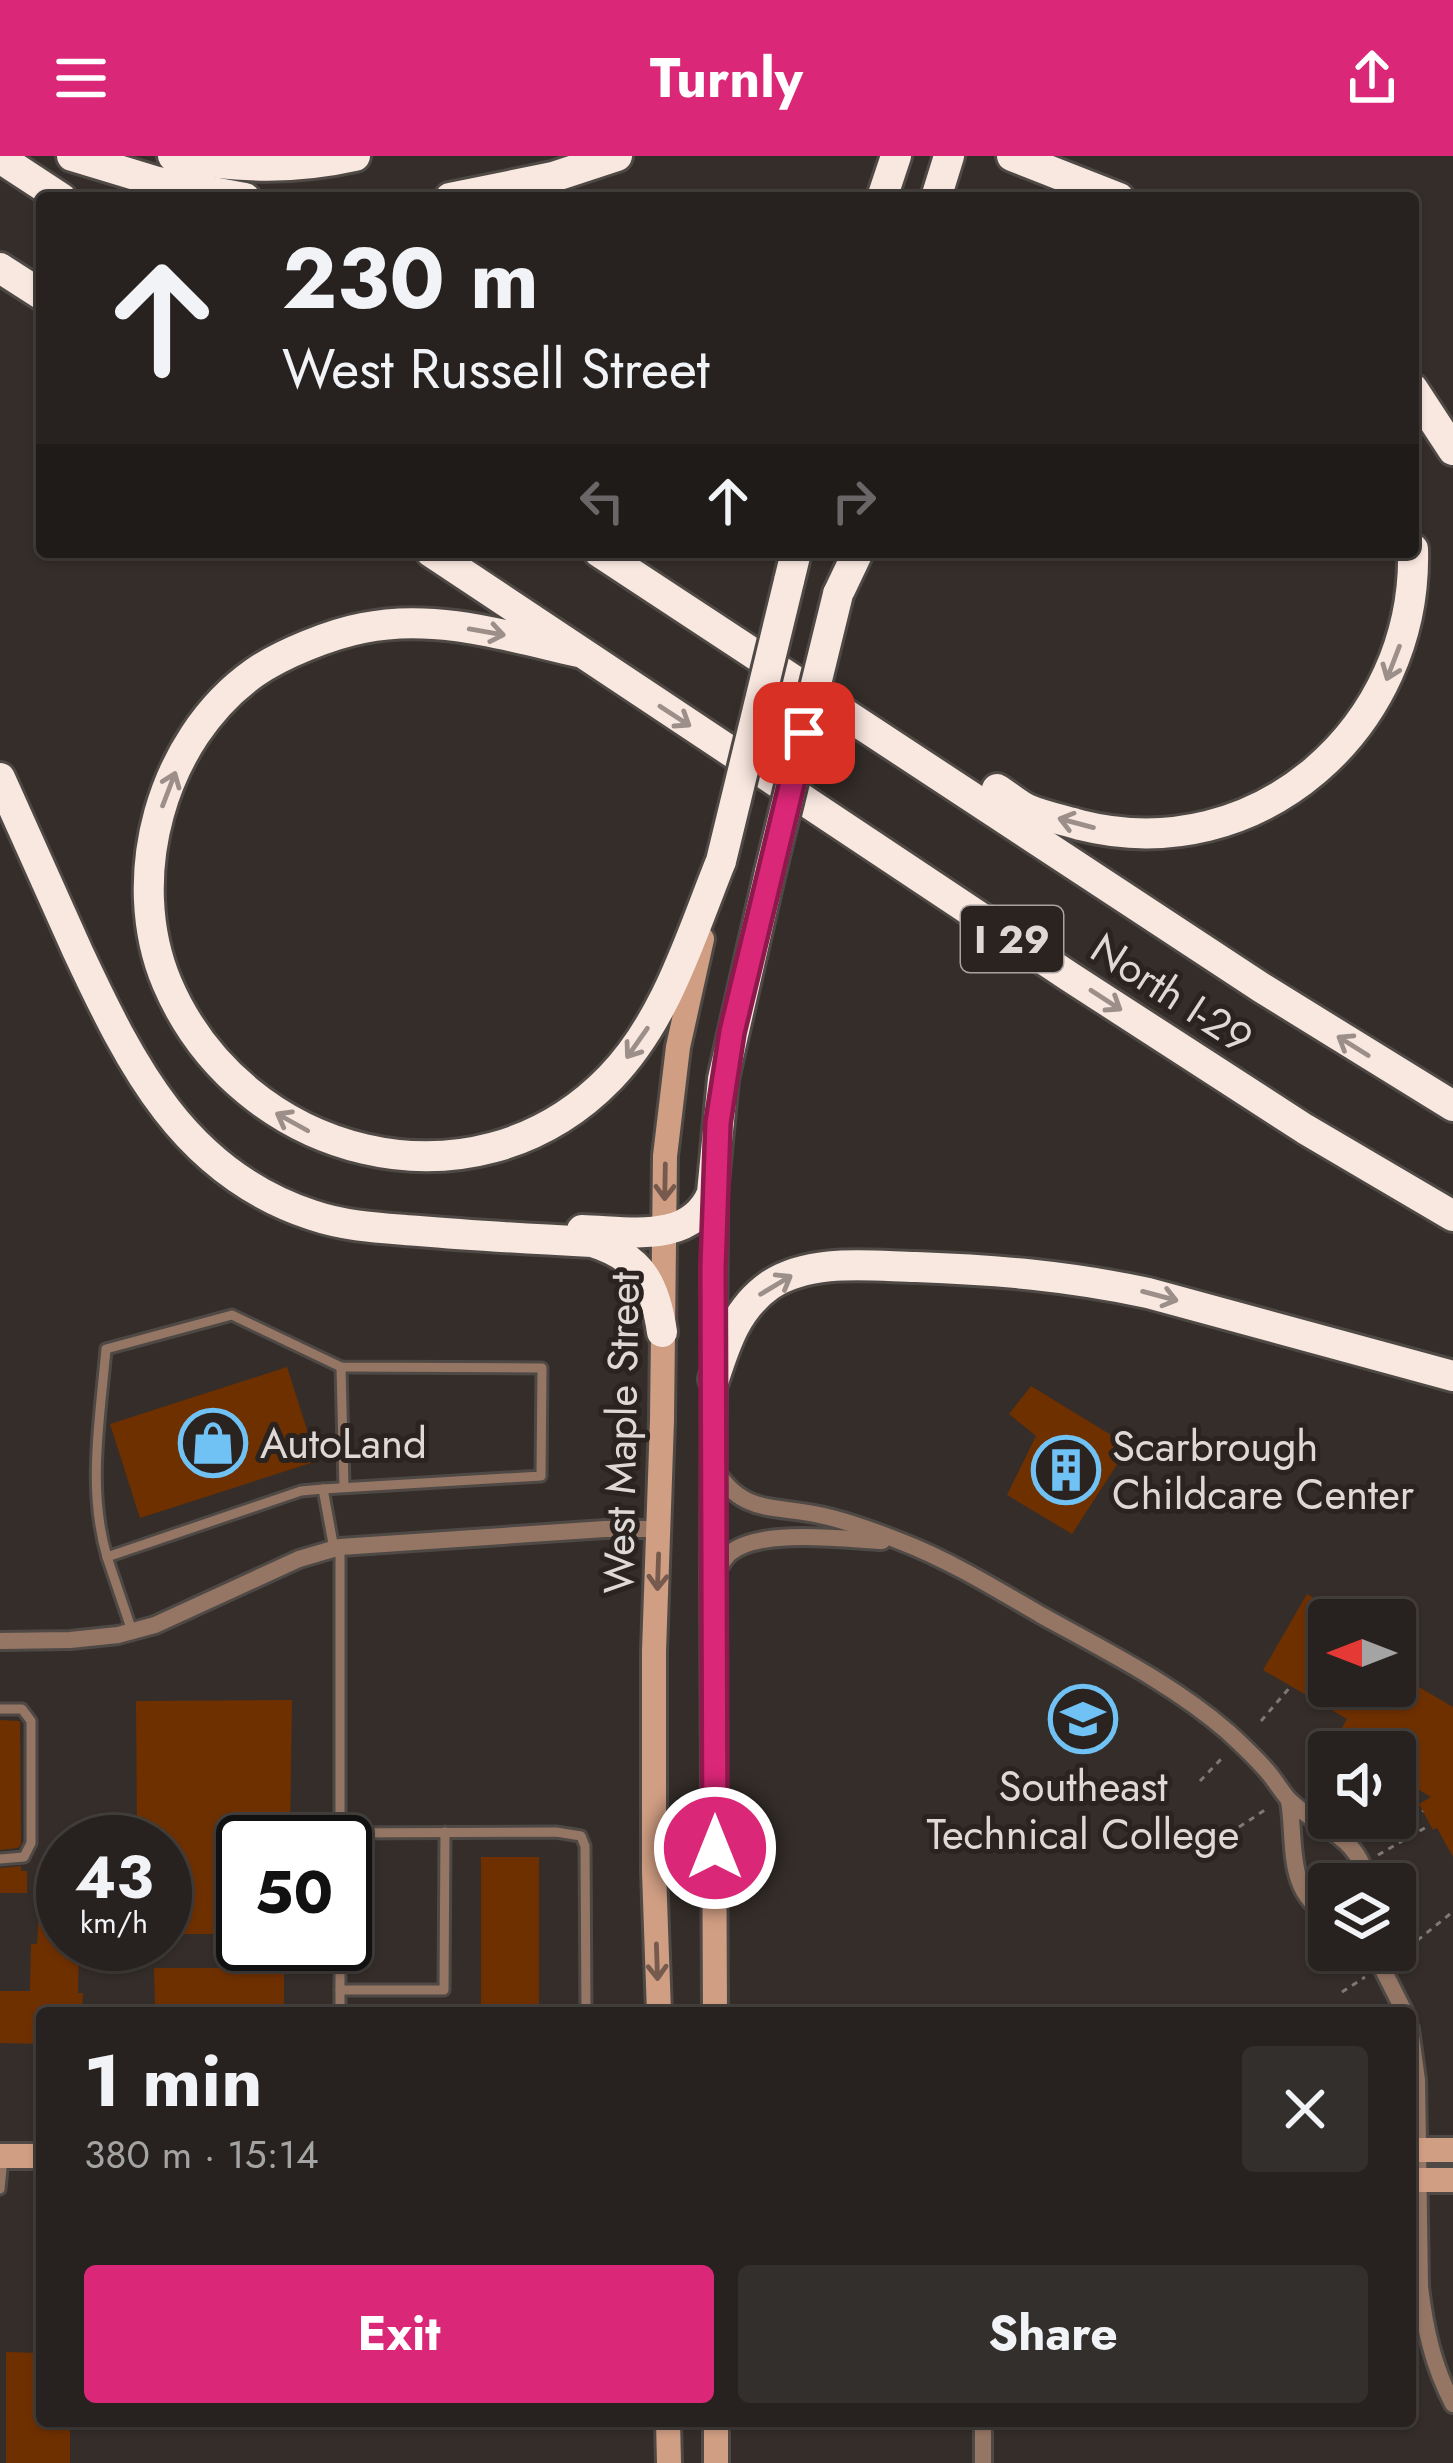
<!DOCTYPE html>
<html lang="en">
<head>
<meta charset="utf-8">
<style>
	:root { --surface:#27221f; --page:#332f2c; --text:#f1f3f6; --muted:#a4a4a4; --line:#433f3d; --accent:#db2777 }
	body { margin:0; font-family:Jost,sans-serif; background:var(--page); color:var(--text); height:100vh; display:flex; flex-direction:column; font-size:45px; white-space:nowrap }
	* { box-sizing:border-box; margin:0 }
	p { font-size:39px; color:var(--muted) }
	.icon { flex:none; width:66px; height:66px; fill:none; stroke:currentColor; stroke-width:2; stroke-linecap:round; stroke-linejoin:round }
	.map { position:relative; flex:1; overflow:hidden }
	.drawer { position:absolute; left:36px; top:1851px; width:1380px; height:420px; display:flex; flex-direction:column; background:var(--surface); border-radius:12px; box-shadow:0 3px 9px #0004,0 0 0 3px var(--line) }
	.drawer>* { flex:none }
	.hud { position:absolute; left:36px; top:36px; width:1383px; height:366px; border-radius:12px; box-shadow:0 3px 9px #0004,0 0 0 3px var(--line); background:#27221f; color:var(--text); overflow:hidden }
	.needle { width:78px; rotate:270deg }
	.buttons { position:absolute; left:1308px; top:1443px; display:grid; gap:24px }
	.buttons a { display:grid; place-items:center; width:108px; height:108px; border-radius:12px; background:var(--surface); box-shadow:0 3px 9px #0004,0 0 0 3px var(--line); font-size:60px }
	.speed { position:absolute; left:36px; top:1659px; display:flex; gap:24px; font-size:60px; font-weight:700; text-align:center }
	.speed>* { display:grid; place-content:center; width:156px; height:156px; border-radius:50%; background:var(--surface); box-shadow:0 3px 9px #0004,0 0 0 3px var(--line); line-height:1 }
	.speed small { font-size:30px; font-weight:400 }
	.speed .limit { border:6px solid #111; border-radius:18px; background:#fff; color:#111 }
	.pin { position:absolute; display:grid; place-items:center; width:102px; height:102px; color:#fff; margin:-51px; border-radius:24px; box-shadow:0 6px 18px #0006 }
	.me { position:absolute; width:132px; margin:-66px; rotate:0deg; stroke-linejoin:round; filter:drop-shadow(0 0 9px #0008) }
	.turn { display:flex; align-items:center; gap:42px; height:252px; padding:0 48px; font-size:54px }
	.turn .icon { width:156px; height:156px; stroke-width:2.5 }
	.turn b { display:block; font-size:84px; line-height:102px }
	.lanes { display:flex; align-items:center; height:114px; padding:0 48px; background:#0003; justify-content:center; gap:60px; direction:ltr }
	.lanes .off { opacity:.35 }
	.round { display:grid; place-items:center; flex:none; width:126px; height:126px; border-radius:12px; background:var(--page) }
	.head { display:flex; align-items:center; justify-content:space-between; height:204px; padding:0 48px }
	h1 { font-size:72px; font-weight:700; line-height:90px }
	.primary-button { display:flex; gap:24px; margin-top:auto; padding:24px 48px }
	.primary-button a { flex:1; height:138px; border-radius:12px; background:var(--accent); color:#fff; font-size:48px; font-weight:700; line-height:138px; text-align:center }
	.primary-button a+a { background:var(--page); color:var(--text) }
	header { display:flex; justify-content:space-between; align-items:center; height:156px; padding:0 48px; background:var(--accent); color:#fff; font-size:54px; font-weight:700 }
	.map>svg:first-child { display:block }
	.building { fill:#6f3000 }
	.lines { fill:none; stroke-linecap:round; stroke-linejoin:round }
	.lane-casing { stroke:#4f4945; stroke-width:15 }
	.street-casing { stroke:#4f4945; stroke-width:22 }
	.secondary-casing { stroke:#4f4945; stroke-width:30 }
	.highway-casing { stroke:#4f4945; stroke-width:36 }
	.path { stroke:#7f7975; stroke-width:3; stroke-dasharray:6 6; stroke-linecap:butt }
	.lane { stroke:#957665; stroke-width:9 }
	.street { stroke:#957665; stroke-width:16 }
	.secondary { stroke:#d09e83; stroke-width:24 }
	.highway { stroke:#f9e8e0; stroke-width:30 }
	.highway-bridge-casing { stroke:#4f4945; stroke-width:36; stroke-linecap:butt }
	.highway-bridge { stroke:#f9e8e0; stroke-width:30 }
	.oneway { stroke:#9c8f8a }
	.oneway2 { stroke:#755a4d }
	.route-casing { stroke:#8e194d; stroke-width:30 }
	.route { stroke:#db2777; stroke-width:21 }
	.labels { text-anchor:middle; stroke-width:10; stroke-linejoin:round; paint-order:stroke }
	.shield { fill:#2a2320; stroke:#a8a2a0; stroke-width:3 }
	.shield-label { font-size:39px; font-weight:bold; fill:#ded9d7 }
	.street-label { font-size:42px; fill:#ded9d7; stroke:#2a2320 }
	.poi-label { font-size:42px; fill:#ded9d7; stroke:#2a2320; text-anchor:start }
</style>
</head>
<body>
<header><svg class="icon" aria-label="menu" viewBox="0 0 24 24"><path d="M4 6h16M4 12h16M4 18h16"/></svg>Turnly<svg class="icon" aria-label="share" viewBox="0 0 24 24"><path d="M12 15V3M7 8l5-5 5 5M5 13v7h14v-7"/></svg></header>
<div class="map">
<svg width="1453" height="2307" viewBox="0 0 1453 2307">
	<rect width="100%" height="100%" fill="#342d29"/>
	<g class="building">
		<path d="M 287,1211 L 317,1305 L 140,1362 L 110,1268 Z"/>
		<path d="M 1031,1230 L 1129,1290 L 1072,1378 L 1007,1339 L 1036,1280 L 1009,1258 Z"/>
		<path d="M 1307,1438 L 1353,1464 L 1329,1464 L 1329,1530 L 1395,1530 L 1395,1517 L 1453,1551 L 1453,1701 L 1437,1672 L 1433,1674 L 1419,1648 L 1431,1641 L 1395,1620 L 1395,1596 L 1361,1596 L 1336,1582 L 1347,1563 L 1263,1514 Z"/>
		<path d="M 292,1544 L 290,1677 L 243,1677 L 243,1778 L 165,1778 L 165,1678 L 137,1679 L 136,1545 Z"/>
		<path d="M 0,1564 L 20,1565 L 21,1688 L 18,1692 L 0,1694 Z"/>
		<path d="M 481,1701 L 539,1701 L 539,1852 L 481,1851 Z"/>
		<path d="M 21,1710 L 21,1715 L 27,1715 L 27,1737 L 0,1737 L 0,1712 Z"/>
		<path d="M 40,1735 L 63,1736 L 63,1788 L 79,1788 L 78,1837 L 83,1837 L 82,1857 L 42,1857 L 42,1888 L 0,1887 L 0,1835 L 30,1835 L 31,1788 L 37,1788 Z"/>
		<path d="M 154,1812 L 284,1812 L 284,1850 L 155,1850 Z"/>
		<path d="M 6,2196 L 42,2197 L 42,2265 L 70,2265 L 70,2307 L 6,2307 Z"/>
	</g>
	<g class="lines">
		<g class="lane-casing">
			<g id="lane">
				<path d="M 341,1211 L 344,1331"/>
				<path d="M 340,1391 L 340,1686"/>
				<path d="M 107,1401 C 87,1333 100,1263 106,1193 L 232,1159 L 341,1211 L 542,1212 L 541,1320 L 323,1333"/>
				<path d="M 132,1475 L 107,1401 L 301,1335 L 323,1333 L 334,1393"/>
				<path d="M 0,1553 L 22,1553 L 31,1565 L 31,1687 L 24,1701 L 0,1703"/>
				<path d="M 340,1677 L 556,1676 L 581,1680 L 585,1690 L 586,1857"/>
				<path d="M 340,1788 L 340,1857"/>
				<path d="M 340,1834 L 444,1834 L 445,1676"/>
				<path d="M 0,2033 L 3,2002"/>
			</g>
		</g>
		<g class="street-casing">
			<g id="street">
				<path d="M 713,1310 C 742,1361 776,1348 824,1360 C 851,1366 877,1376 902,1386 C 951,1405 996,1433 1041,1459 C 1104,1494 1173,1528 1228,1576 C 1241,1588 1255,1601 1267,1615 C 1275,1624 1281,1635 1289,1644 C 1319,1674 1361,1679 1367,1728"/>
				<path d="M 713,1421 C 718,1413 723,1403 730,1397 C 760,1372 844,1383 882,1385"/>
				<path d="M 0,1485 L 70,1484 L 118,1479 L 155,1469 L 299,1403 L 340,1391 L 605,1373 L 660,1373"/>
				<path d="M 1289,1645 C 1296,1686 1285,1736 1329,1759"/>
				<path d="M 1373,1794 L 1405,1857"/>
				<path d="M 1410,1873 L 1417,1924 L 1420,2131 C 1425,2173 1433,2210 1453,2248"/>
				<path d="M 983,2307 L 983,2265"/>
			</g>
		</g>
		<g class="secondary-casing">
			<g id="secondary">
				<path d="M 715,1031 L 713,1422 L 715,1857"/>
				<path d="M 659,1857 L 654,1716 L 654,1495 L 662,1264 L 665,1000 L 678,891 L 702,783"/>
				<path d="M 1410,1994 L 1453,1994"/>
				<path d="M 0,2000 L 42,2000"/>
				<path d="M 1410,2024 L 1453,2024"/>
				<path d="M 668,2265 L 669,2307"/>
				<path d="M 716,2265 L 716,2307"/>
			</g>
		</g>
		<g class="highway-casing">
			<g id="highway">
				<path d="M 72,0 L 158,26 L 245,42"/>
				<path d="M 173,0 C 234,12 294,14 355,0"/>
				<path d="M 1012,0 L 1119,42"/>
				<path d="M 0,2 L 61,42"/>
				<path d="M 450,42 L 553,21 L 617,0"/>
				<path d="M 882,42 L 896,0"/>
				<path d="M 936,42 L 949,0"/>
				<path d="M 0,112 L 42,139"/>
				<path d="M 1413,233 L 1453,294"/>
				<path d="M 431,396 L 1070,821 L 1305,973 L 1453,1060"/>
				<path d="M 599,396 L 1262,832 L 1453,950"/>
				<path d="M 789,425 L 796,396"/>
				<path d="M 838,438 L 858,396"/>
				<path d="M 578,496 C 508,480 435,457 363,472 C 331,478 281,498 254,517 C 161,583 123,722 167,827 C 241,1001 472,1064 610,922 C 667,863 691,779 721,705"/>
				<path d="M 0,622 C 26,680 52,738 78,796 C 131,909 184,1017 312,1059 C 347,1071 383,1072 419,1075 C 477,1080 534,1083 592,1086 C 641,1101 655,1128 662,1176"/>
				<path d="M 997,633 C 1007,639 1017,648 1027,653 C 1043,660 1063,664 1080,669 C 1258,714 1418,571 1413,393"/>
				<path d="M 582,1074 C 628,1075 691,1089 712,1037 L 723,923 L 770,716"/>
				<path d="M 714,1223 C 726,1186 737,1152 770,1129 C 811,1102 870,1110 916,1111 C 997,1114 1069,1120 1148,1137 L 1453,1220"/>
			</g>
		</g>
		<g class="path">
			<path d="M 1261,1565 L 1291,1530"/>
			<path d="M 1348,1596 L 1354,1592"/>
			<path d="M 1308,1619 L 1329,1607"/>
			<path d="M 1200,1625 L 1224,1600"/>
			<path d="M 1239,1671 L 1268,1652"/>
			<path d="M 1370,1685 L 1423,1655"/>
			<path d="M 1378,1699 L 1430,1669"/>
			<path d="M 1408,1792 L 1450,1758"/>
			<path d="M 1342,1836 L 1365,1821"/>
		</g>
		<use href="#lane" class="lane"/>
		<use href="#street" class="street"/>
		<use href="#secondary" class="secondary"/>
		<use href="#highway" class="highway"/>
		<g class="highway-bridge-casing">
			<g id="highway-bridge">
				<path d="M 721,705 L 789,425"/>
				<path d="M 770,716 L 838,438"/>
			</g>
		</g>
		<use href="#highway-bridge" class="highway-bridge"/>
	</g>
	<defs><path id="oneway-shaft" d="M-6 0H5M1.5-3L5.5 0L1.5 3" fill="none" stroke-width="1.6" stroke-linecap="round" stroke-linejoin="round" transform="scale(3)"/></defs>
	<g class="oneway">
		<use href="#oneway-shaft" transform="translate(487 476) rotate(10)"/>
		<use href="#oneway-shaft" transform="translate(1393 507) rotate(111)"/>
		<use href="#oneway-shaft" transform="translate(675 560) rotate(33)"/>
		<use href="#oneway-shaft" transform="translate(169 633) rotate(-69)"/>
		<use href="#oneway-shaft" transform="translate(1076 667) rotate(-165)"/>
		<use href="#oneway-shaft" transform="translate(1106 844) rotate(33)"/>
		<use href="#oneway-shaft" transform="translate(637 887) rotate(125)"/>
		<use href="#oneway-shaft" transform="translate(1353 890) rotate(-148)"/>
		<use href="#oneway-shaft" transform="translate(292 966) rotate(-151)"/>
		<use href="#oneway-shaft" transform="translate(776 1129) rotate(-31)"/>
		<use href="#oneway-shaft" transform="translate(1160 1140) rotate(15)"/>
	</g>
	<g class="oneway2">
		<use href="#oneway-shaft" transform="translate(665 1026) rotate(91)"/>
		<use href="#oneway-shaft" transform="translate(658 1416) rotate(92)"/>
		<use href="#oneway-shaft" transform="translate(657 1806) rotate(88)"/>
	</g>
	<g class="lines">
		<g class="route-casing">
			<path id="route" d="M 715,1692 L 713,1112 L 718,967 L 732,876 L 804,577"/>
		</g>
		<use href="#route" class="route"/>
	</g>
	<defs>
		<g id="shop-ring" transform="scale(3.45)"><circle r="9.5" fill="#2a2320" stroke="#70c1f4" stroke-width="1.5"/><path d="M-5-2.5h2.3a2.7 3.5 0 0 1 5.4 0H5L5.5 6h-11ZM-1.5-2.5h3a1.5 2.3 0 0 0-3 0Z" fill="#70c1f4"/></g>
		<g id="building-ring" transform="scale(3.45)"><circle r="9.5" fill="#2a2320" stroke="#70c1f4" stroke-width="1.5"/><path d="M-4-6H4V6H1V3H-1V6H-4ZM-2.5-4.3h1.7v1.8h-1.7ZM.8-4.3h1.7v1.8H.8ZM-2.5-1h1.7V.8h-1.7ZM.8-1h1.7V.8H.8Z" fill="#70c1f4"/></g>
		<g id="university-ring" transform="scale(3.45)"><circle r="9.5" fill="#2a2320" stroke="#70c1f4" stroke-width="1.5"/><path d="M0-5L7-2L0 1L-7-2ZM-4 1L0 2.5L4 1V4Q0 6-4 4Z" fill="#70c1f4"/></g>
	</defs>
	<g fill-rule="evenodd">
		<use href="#shop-ring" x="213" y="1287"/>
		<use href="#building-ring" x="1066" y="1314"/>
		<use href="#university-ring" x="1083" y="1563"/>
	</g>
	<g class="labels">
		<rect class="shield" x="961" y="750" width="102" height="66" rx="9"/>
		<g class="shield-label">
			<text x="1012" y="797">I 29</text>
		</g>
		<g class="street-label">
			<text transform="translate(1172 837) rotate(33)" y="15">North I-29</text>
			<text transform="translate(621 1277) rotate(-89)" y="15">West Maple Street</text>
		</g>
		<g class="poi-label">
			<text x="260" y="1302">AutoLand</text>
			<text x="1112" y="1305">Scarbrough<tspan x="1112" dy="48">Childcare Center</tspan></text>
			<text x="1083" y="1645" text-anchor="middle">Southeast<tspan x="1083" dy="48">Technical College</tspan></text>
		</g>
	</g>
</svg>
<div class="buttons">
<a><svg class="needle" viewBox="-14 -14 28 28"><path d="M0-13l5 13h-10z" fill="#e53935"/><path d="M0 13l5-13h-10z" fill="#a4a4a4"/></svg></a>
<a><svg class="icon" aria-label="sound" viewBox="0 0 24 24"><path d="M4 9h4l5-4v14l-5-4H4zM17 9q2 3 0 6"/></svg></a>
<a><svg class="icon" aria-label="layers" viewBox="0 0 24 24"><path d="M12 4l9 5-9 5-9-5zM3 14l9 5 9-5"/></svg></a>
</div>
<div class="speed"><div>43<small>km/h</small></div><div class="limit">50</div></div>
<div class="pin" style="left:804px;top:577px;background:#d93025"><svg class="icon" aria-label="arrive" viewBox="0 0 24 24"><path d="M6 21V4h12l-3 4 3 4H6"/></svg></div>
<svg class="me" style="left:715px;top:1692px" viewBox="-20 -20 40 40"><circle r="17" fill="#db2777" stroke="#fff" stroke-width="3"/><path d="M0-11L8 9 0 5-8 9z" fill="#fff"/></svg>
<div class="hud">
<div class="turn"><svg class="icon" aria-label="ahead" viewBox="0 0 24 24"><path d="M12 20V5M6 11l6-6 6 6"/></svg><div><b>230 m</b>West Russell Street</div></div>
<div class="lanes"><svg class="icon off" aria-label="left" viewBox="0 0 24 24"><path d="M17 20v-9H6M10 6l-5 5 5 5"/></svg><svg class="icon" aria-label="ahead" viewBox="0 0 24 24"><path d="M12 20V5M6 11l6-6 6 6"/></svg><svg class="icon off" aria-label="right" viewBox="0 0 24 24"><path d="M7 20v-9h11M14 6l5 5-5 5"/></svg></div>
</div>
<section class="drawer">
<div class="head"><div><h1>1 min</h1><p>380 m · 15:14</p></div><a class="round"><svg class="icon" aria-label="close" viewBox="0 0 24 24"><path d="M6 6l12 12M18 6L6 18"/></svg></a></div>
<div class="primary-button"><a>Exit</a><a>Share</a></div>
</section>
</div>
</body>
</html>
